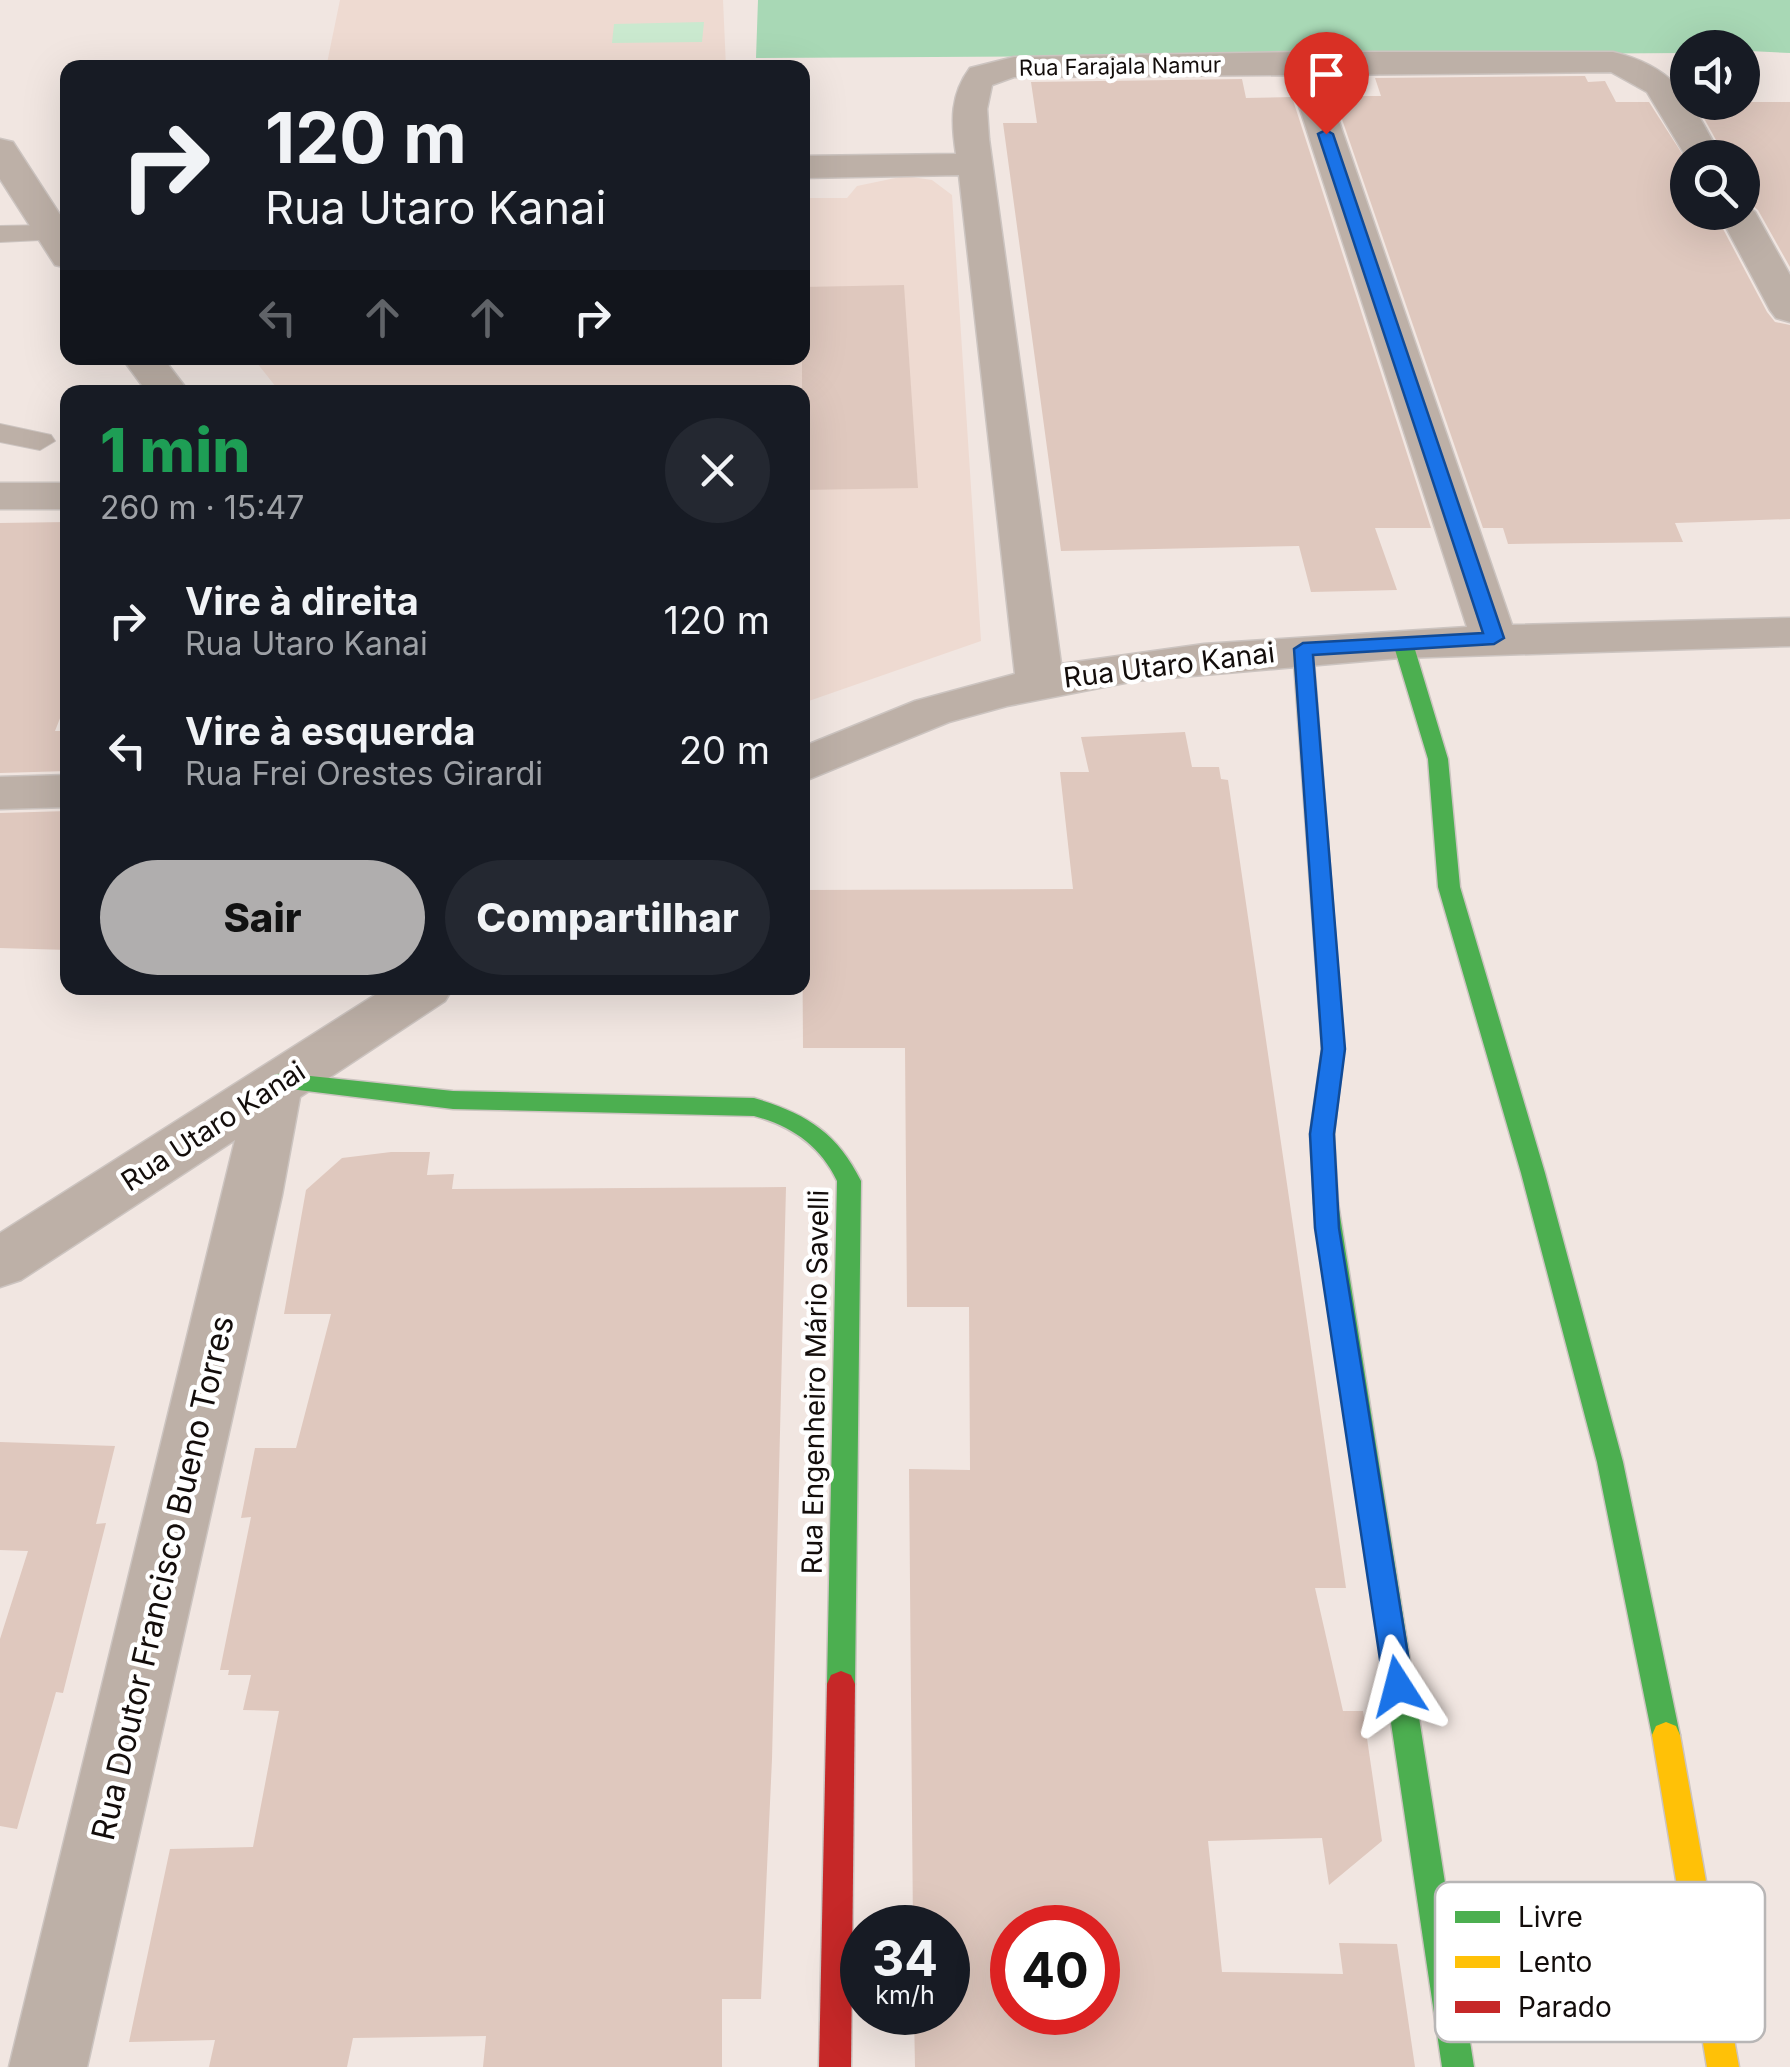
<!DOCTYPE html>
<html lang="pt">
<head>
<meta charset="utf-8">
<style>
	:root { --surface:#171b24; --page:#242831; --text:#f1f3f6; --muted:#9ea1a6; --accent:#b0aeae }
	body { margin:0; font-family:Inter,sans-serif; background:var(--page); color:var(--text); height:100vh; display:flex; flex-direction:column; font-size:38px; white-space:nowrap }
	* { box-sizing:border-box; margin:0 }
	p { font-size:32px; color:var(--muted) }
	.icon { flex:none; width:55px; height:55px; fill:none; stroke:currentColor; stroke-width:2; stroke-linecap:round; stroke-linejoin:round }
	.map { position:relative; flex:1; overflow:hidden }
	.sheet { position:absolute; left:60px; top:385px; width:750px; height:610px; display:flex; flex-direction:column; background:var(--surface); border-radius:20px; box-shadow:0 10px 40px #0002 }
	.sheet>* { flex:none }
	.hud { position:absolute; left:60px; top:60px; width:750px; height:305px; border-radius:20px; box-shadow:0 10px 40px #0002; background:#171b24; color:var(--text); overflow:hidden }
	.tools { position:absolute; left:1670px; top:30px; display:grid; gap:20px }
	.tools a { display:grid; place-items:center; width:90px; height:90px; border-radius:50%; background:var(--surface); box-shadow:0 10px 40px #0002; font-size:50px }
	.speed { position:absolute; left:840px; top:1905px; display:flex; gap:20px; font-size:50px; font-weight:700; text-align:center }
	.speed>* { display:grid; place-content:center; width:130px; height:130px; border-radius:50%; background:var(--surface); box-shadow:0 10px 40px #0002; line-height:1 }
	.speed small { font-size:25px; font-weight:400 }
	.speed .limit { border:15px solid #d22; background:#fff; color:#111 }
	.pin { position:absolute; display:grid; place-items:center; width:85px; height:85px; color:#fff; margin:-102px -42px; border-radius:50% 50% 50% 0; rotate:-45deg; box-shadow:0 0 10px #0007 }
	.pin .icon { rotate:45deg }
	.me { position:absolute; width:110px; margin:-55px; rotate:351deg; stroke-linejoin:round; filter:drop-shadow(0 0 8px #0008) }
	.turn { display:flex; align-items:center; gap:35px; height:210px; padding:0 40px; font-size:45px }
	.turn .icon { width:130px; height:130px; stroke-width:2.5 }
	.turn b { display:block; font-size:70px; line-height:85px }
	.lanes { display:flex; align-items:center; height:95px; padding:0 40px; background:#0003; justify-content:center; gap:50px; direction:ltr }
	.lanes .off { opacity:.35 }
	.round { display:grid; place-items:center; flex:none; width:105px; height:105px; border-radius:52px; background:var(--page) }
	.overview { display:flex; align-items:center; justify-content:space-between; height:170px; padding:0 40px }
	h1 { font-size:60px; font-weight:800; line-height:75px; color:#1e9e55 }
	.primary-button { display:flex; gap:20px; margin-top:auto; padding:20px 40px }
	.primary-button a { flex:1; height:115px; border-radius:60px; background:var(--accent); color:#111; font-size:40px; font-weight:800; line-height:115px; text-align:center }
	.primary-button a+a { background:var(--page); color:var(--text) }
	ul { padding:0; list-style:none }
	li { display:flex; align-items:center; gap:30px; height:130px; padding:0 40px }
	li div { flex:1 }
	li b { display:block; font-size:38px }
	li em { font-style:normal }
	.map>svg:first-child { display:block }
	.built { fill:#eedad1 }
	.green { fill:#cae9cf }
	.forest { fill:#a8d8b5 }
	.building { fill:#dfc8be; fill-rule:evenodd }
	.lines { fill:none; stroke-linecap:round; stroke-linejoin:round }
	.lane-casing { stroke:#ccc4c0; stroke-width:2 }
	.street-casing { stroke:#ccc4c0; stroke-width:3 }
	.fast-casing { stroke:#ccc4c0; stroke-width:3 }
	.slow-casing { stroke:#ccc4c0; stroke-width:3 }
	.jam-casing { stroke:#ccc4c0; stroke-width:3 }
	.lane { fill:#bdb0a7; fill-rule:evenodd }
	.street { fill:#bdb0a7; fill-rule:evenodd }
	.fast { fill:#4caf50; fill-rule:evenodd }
	.slow { fill:#ffc107; fill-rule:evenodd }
	.jam { fill:#c62828; fill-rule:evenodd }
	.route { fill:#1a73e8; stroke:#114b97; stroke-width:2.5 }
	.labels { text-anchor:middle; stroke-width:9; stroke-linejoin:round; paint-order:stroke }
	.far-street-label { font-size:22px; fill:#130d0b; stroke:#fff }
	.street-label { font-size:28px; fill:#130d0b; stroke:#fff }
	.near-street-label { font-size:32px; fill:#130d0b; stroke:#fff }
	.key { fill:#fff; stroke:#b8b6b6; stroke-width:2.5 }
	.key-label { font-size:28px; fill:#130d0b }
</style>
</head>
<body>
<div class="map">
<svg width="1790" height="2067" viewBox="0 0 1790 2067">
	<rect width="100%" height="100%" fill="#f1e6e1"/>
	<g class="built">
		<path d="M 340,0 L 723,0 L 726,67 L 326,68 Z"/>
		<path d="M 905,176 L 932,180 L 952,195 L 981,641 L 803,703 L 802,392 L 280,392 L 253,358 L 802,358 L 803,198 L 847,198 L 857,186 Z"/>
	</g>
	<path class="green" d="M 704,22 L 702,42 L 612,43 L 614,24 Z"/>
	<path class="forest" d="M 758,0 L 1790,0 L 1790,53 L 1688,48 L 1687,53 L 756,58 Z"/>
	<g class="building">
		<path d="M 1585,76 L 1588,82 L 1605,81 L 1616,102 L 1649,102 L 1688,163 L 1688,212 L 1714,212 L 1767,312 L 1775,322 L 1790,325 L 1790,519 L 1675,523 L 1683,542 L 1508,544 L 1503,528 L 1483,528 L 1334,96 L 1381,96 L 1375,78 Z"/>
		<path d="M 1242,79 L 1246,98 L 1292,97 L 1431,528 L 1375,528 L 1397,590 L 1311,592 L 1299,546 L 1061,551 L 1003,123 L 1037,123 L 1031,82 Z"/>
		<path d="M 1695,102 L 1790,102 L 1790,267 L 1758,210 L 1742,198 L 1742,158 L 1726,158 Z"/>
		<path d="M 904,285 L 918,488 L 802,490 L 802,287 Z"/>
		<path d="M 68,522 L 68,698 L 55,731 L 68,731 L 68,771 L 0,773 L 0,523 Z"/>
		<path d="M 1185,732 L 1192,767 L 1219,767 L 1221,779 L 1228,780 L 1346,1588 L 1315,1588 L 1343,1711 L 1363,1711 L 1382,1841 L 1329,1885 L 1322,1838 L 1208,1841 L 1222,1972 L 1343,1974 L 1339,1943 L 1397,1944 L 1415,2067 L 915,2067 L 914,2012 L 948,2012 L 948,1928 L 913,1928 L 909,1469 L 970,1470 L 969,1307 L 907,1307 L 905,1048 L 803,1048 L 802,890 L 1073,889 L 1060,772 L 1089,772 L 1081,737 ZM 1012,1928 L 1098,1928 L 1098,2012 L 1012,2012 Z"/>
		<path d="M 68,811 L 68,950 L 0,948 L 0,813 Z"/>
		<path d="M 391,1152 L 430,1152 L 427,1175 L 454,1174 L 452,1189 L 786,1187 L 772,1759 L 761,1999 L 722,1999 L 722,2067 L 483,2067 L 486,2036 L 353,2038 L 347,2067 L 209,2067 L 215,2040 L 129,2042 L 170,1849 L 253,1847 L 279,1711 L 243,1710 L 251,1675 L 228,1675 L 229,1670 L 220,1670 L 251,1517 L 241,1518 L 255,1448 L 296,1448 L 331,1314 L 284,1314 L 306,1190 L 342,1158 Z"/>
		<path d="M 0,1442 L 115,1446 L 96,1524 L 106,1523 L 63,1693 L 56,1692 L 17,1829 L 0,1826 L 0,1639 L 28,1551 L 0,1550 Z"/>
	</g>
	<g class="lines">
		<g class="lane-casing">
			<g id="lane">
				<path d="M 50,225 L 64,233 L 60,239 L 0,242 L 0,226 Z"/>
				<path d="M 0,424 L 51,435 L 55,441 L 40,450 L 0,442 Z"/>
			</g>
		</g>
		<g class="street-casing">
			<g id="street">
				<path d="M 1302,52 L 1613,52 C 1679,68 1691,102 1722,158 L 1688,160 L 1647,92 L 1611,72 L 1323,75 L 1512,625 L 1790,618 L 1790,646 L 1400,658 L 1135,681 L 1007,706 L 949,722 L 802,782 L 802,747 L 915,701 L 1015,674 L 959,175 L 802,178 L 802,156 L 956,154 C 951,121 950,95 970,68 L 1014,57 ZM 1289,75 L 1467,627 L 1204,644 L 1061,664 L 989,139 L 987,109 L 992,85 L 1014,77 Z"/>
				<path d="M 0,139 L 13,142 L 68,227 L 68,268 L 55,265 L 0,179 Z"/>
				<path d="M 1742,202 L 1755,212 L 1790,275 L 1790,322 L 1776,318 L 1770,310 L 1718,212 L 1742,212 Z"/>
				<path d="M 122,358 L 163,358 L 189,392 L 147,392 Z"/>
				<rect x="0" y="483" width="68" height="26"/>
				<path d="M 68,775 L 68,807 L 0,809 L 0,777 Z"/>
				<path d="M 386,988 L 453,988 L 445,1001 L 300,1097 L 282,1195 L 87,2067 L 9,2067 L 235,1140 L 21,1280 L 0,1287 L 0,1233 Z"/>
			</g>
		</g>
		<g class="fast-casing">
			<g id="fast">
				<path d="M 1403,637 L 1413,643 L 1448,759 L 1460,887 L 1545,1173 L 1623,1462 L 1680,1735 L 1676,1744 L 1666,1748 L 1656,1744 L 1652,1735 L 1597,1462 L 1521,1173 L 1438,887 L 1428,759 L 1393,643 Z"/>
				<path d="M 282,1073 L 453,1091 L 754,1098 C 805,1113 837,1132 861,1181 L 855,1684 L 851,1693 L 841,1697 L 831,1693 L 827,1684 L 837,1181 C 820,1145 791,1126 754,1116 L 453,1109 L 274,1087 L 271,1081 L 274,1075 Z"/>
				<path d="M 1326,1194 L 1334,1196 L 1338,1203 L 1474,2067 L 1442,2067 L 1314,1203 L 1318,1196 Z"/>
			</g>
		</g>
		<g class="slow-casing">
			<g id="slow">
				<path d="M 1303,643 L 1313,649 L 1344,1049 L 1334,1134 L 1338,1203 L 1334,1210 L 1318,1210 L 1314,1203 L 1310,1134 L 1322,1049 L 1293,649 Z"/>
				<path d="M 1666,1722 L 1676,1726 L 1680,1735 L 1739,2067 L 1707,2067 L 1652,1735 L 1656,1726 Z"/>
			</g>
		</g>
		<g class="jam-casing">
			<path id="jam" d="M 841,1671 L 851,1675 L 855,1684 L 851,2067 L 819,2067 L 827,1684 L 831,1675 Z"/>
		</g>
		<use href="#lane" class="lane"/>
		<use href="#street" class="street"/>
		<use href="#fast" class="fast"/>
		<use href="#slow" class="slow"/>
		<use href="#jam" class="jam"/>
	</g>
	<path class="route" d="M 1326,130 L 1333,134 L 1504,638 L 1494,644 L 1313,655 L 1345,1049 L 1334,1134 L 1339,1228 L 1413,1686 L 1409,1695 L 1398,1699 L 1388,1695 L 1384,1686 L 1315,1228 L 1310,1134 L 1322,1049 L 1294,649 L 1303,643 L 1483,633 L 1318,134 Z"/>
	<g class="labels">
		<g class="far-street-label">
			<text transform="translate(1120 66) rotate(-1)" y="8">Rua Farajala Namur</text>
		</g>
		<g class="street-label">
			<text transform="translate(1169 665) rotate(-7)" y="10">Rua Utaro Kanai</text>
			<text transform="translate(213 1126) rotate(-33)" y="10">Rua Utaro Kanai</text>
			<text transform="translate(815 1382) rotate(-89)" y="10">Rua Engenheiro Mário Savelli</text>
		</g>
		<g class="near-street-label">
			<text transform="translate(163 1578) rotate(-77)" y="11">Rua Doutor Francisco Bueno Torres</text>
		</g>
	</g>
	<rect x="1435" y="1882" width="330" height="160" rx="15" class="key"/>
	<rect x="1455" y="1911" width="45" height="12" fill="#4caf50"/>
	<rect x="1455" y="1956" width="45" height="12" fill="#ffc107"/>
	<rect x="1455" y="2001" width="45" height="12" fill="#c62828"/>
	<g class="key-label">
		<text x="1518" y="1927">Livre</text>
		<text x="1518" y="1972">Lento</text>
		<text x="1518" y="2017">Parado</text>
	</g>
</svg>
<div class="tools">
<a><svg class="icon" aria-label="sound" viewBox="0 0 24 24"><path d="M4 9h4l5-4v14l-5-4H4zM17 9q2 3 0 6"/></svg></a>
<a><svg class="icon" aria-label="search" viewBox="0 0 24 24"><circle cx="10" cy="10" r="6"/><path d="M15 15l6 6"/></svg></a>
</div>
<div class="speed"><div>34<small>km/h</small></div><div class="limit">40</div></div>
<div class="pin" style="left:1326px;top:134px;background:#d93025"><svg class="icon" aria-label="arrive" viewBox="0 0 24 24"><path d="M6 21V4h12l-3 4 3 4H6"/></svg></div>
<svg class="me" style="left:1398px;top:1686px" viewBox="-20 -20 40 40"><path d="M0-17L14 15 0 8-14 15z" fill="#1a73e8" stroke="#fff" stroke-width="4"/></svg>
<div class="hud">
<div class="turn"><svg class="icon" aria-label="right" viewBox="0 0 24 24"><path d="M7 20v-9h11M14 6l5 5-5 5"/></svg><div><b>120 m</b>Rua Utaro Kanai</div></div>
<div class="lanes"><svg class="icon off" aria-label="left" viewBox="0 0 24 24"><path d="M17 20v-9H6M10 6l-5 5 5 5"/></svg><svg class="icon off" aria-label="ahead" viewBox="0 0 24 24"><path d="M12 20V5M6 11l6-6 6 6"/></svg><svg class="icon off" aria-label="ahead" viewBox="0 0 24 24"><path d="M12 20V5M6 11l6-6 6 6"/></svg><svg class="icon" aria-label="right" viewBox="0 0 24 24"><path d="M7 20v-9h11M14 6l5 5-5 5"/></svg></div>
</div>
<section class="sheet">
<div class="overview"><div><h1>1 min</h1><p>260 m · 15:47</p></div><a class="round"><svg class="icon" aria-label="close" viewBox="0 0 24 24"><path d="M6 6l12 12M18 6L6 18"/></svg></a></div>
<ul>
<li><svg class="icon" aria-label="right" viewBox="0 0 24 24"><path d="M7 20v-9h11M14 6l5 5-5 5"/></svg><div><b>Vire à direita</b><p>Rua Utaro Kanai</p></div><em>120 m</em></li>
<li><svg class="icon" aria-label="left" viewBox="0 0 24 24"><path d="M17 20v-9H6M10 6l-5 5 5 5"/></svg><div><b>Vire à esquerda</b><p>Rua Frei Orestes Girardi</p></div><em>20 m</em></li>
</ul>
<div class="primary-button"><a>Sair</a><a>Compartilhar</a></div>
</section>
</div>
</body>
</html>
